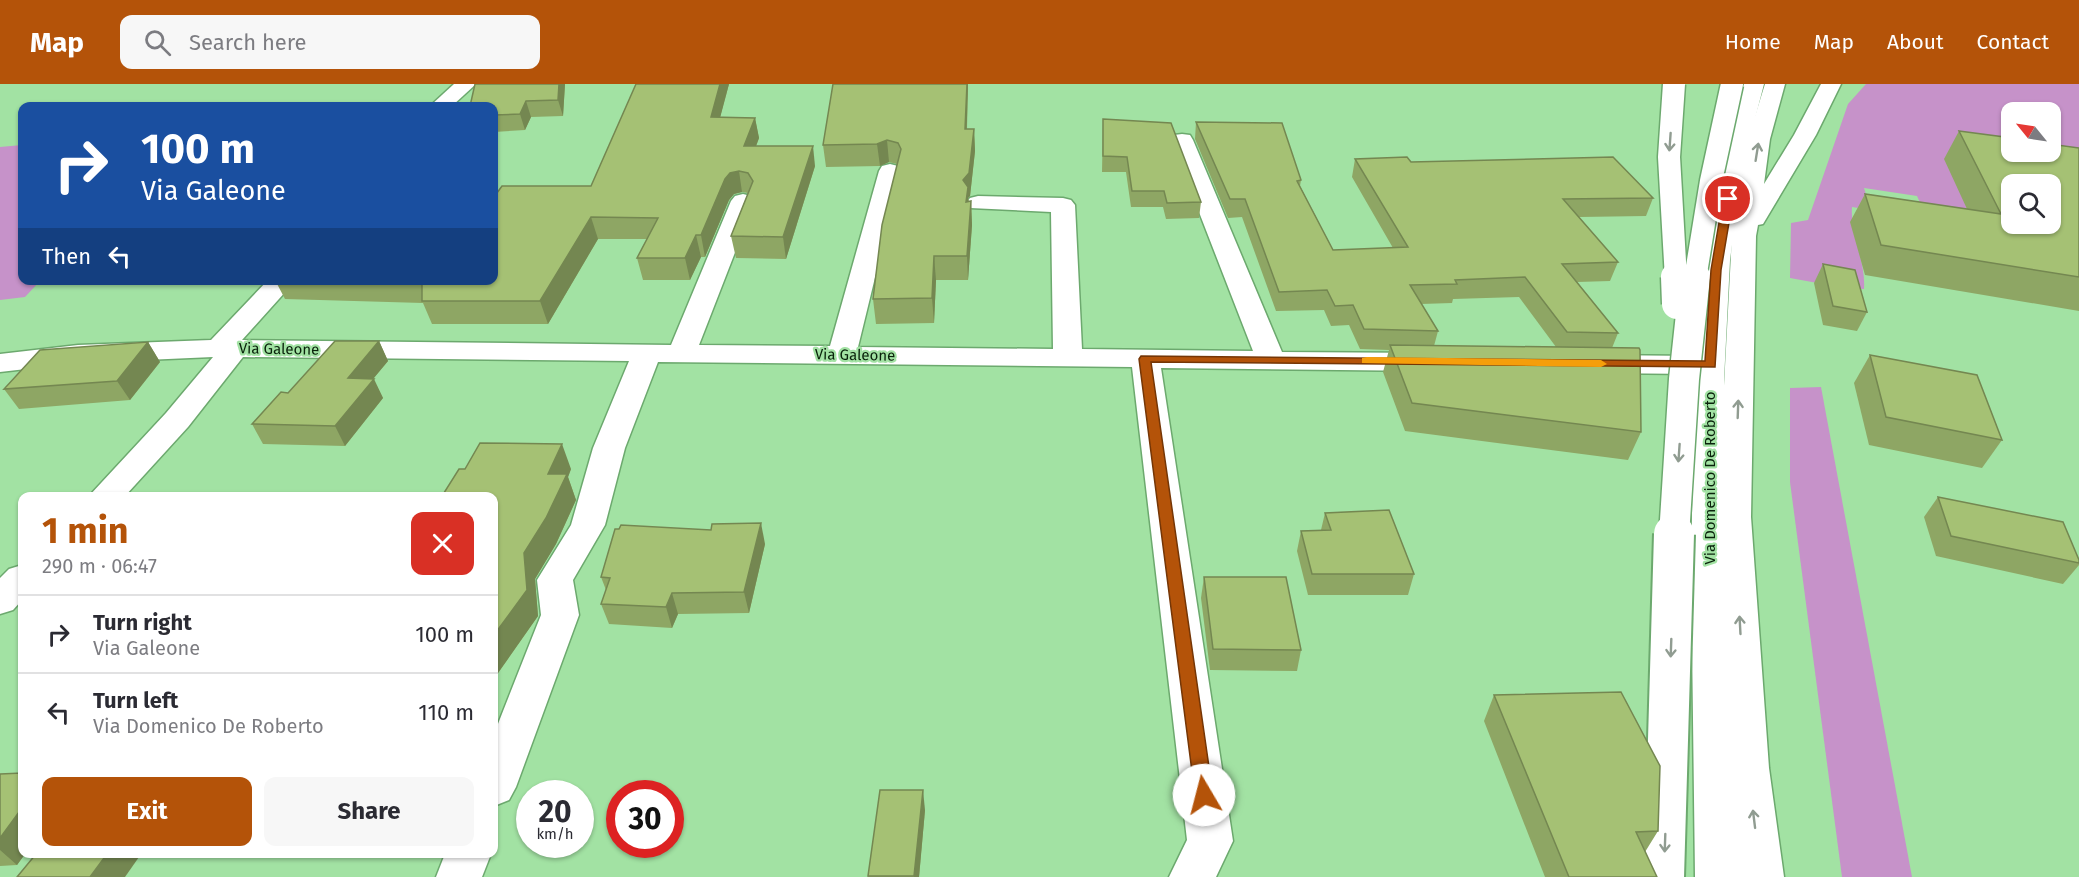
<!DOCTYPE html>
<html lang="en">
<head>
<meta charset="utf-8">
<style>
	:root { --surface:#fff; --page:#f7f7f7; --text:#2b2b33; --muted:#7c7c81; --line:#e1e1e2; --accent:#b45309 }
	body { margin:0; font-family:"Fira Sans",sans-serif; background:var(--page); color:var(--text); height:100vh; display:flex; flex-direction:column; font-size:22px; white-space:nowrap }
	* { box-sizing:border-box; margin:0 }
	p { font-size:20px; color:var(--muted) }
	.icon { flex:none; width:33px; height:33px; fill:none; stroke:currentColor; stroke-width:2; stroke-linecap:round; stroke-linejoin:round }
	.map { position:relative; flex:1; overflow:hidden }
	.details { position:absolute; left:18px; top:408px; width:480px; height:366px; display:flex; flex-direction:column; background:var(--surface); border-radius:12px; box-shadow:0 2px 4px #0004 }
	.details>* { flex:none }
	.banner { position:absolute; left:18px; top:18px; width:480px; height:183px; border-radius:12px; box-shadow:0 2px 4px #0004; background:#1a4fa0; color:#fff; overflow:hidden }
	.needle { width:39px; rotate:300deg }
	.controls { position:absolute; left:2001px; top:18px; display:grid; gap:12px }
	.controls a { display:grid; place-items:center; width:60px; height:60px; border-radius:12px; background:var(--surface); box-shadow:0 2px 4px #0004; font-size:30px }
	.speed { position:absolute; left:516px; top:696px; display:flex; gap:12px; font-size:30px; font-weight:700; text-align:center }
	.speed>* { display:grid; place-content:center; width:78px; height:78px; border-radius:50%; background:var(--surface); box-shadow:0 2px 4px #0004; line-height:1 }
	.speed small { font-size:15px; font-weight:400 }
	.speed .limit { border:9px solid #d22; background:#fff; color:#111 }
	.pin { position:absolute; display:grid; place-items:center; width:51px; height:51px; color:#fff; margin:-26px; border:3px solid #fff; border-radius:50%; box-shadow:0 2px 6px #0007 }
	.me { position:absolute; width:66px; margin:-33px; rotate:352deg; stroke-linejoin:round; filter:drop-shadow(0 0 4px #0008) }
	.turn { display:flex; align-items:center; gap:21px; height:126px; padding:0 24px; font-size:27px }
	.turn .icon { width:78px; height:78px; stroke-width:2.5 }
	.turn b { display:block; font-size:42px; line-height:51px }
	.then { display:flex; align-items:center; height:57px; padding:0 24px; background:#0003; gap:12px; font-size:22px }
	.round { display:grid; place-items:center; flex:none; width:63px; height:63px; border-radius:12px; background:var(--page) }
	.headline { display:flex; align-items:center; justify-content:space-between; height:102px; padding:0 24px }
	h1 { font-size:36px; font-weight:700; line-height:45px; color:var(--accent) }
	.button { display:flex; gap:12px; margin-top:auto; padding:12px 24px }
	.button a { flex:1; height:69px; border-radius:12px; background:var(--accent); color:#fff; font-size:24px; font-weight:700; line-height:69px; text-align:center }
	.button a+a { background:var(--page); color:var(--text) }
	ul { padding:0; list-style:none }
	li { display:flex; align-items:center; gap:18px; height:78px; padding:0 24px; border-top:2px solid var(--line) }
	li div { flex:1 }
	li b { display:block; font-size:22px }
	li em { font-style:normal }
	header { display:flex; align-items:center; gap:36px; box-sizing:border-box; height:84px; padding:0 30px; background:var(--accent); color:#fff }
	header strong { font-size:28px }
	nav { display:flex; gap:33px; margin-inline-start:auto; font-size:21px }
	.search { width:420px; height:54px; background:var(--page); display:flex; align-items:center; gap:15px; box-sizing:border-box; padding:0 21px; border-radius:12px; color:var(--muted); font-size:22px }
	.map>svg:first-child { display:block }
	.green { fill:#c692c9; fill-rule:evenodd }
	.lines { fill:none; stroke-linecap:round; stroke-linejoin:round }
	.minor-casing { stroke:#6ca96e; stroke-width:3 }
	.highway-casing { stroke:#6ca96e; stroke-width:3 }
	.minor { fill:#fff; fill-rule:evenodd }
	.highway { fill:#fff; fill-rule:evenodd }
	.highway-bridge-far2-casing { stroke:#6ca96e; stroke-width:25; stroke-linecap:butt }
	.highway-bridge-far1-casing { stroke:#6ca96e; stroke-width:33; stroke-linecap:butt }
	.highway-bridge-casing { stroke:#6ca96e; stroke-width:44; stroke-linecap:butt }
	.highway-bridge-far2 { stroke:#fff; stroke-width:22 }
	.highway-bridge-far1 { stroke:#fff; stroke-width:30 }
	.highway-bridge { stroke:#fff; stroke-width:40 }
	.wall { fill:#8ea664; fill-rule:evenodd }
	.shaded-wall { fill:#748751 }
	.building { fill:#a5c174; stroke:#748751; stroke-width:1.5; fill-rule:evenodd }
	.oneway { stroke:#909c91 }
	.route { fill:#b45309; stroke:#753606; stroke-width:1.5 }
	.slow { fill:#f59e0b }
	.labels { text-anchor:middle; stroke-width:4.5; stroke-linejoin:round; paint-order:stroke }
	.street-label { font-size:15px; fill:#09220b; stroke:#a2e2a3 }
</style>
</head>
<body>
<header>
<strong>Map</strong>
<div class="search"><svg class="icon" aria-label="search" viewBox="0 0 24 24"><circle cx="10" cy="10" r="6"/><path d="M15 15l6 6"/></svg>Search here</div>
<nav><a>Home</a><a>Map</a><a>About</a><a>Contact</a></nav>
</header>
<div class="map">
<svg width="2079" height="793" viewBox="0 0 2079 793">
	<rect width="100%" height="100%" fill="#a2e2a3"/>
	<g class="green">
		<path d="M 1866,0 L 2079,0 L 2079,113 L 2066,92 L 1945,75 L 1971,130 L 1922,123 L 1917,112 L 1864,104 L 1871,126 L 1852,123 C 1850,151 1866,177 1864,205 L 1845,204 L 1790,194 L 1791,139 L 1808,136 L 1848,20 ZM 2012,28 L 2050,28 L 2050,68 L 2012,68 Z"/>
		<path d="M 22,61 L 22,196 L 40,197 L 25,213 L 0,216 L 0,63 Z"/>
		<path d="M 1821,303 L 1912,793 L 1842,793 L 1790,398 L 1790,304 Z"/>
	</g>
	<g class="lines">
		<g class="minor-casing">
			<g id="minor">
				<path d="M 454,0 L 476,0 L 452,22 L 430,22 Z"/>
				<path d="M 1744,0 L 1764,0 L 1749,58 L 1738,116 L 1730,176 L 1724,296 L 1727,476 L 1741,793 L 1695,793 L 1691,476 L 1695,290 L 1597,289 L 1587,286 L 1582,280 L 1587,274 L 1597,271 L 1696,272 C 1702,179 1718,90 1744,0 Z"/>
				<path d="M 1182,50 L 1190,51 L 1193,56 L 1282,268 L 1431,269 L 1441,272 L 1446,278 L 1441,284 L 1431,287 L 1161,284 L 1233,757 L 1216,793 L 1169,793 L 1187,756 L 1132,283 L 658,278 L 625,364 L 605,441 L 573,496 L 579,531 L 516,703 L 509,716 L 494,722 L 494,650 L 541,531 L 537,496 L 571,441 L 593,364 L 629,277 L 243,273 L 188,343 L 125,412 L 89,412 L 166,329 L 213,273 L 78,279 L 0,288 L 0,270 L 78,261 L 211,256 L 268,196 L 296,196 L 242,256 L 671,261 L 731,117 L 735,112 L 743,110 L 751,112 L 755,117 L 699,261 L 830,262 L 879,87 L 882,82 L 890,80 L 898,82 L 901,87 L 858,263 L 1053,265 L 1051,128 L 970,124 L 966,119 L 970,114 L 978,112 L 1063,114 L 1071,116 L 1075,121 L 1082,265 L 1253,267 L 1171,56 L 1174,51 Z"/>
				<path d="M 22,481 L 22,516 L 13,526 L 0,530 L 0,494 L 9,485 Z"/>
				<path d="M 445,770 L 491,770 L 482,793 L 436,793 Z"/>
			</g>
		</g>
		<g class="highway-casing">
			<path id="highway" d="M 1765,0 L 1785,0 L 1770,55 L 1764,100 L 1794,51 L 1821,0 L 1841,0 L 1816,51 L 1766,135 L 1763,140 L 1758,141 L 1756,152 L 1751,433 L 1769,684 L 1784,793 L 1738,793 L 1727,684 L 1717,433 L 1732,152 L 1748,55 Z"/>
		</g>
		<use href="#minor" class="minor"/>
		<use href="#highway" class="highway"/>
		<g class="highway-bridge-far2-casing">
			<g id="highway-bridge-far2">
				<path d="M 1674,0 L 1669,73 L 1676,195"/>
				<path d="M 1695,195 L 1711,97 L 1732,0"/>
			</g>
		</g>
		<g class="highway-bridge-far1-casing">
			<g id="highway-bridge-far1">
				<path d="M 1676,193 L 1677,220"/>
				<path d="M 1674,452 L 1684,295 L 1695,193"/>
			</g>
		</g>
		<g class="highway-bridge-casing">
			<path id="highway-bridge" d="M 1664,793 L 1674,450"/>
		</g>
		<use href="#highway-bridge-far2" class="highway-bridge-far2"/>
		<use href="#highway-bridge-far1" class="highway-bridge-far1"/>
		<use href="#highway-bridge" class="highway-bridge"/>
	</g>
	<g class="wall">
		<path d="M 565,0 L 563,32 L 531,33 L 525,46 L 494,48 L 494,22 Z"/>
		<path d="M 636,0 L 729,0 L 720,33 L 755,34 L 759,54 L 756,62 L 815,82 L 786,175 L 736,174 L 731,152 L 748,109 L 742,108 L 734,110 L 729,116 L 705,173 L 701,173 L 690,196 L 643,196 L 637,174 L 647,155 L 598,155 L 548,240 L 432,240 L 423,219 L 285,215 L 275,196 L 494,196 L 591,102 Z"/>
		<path d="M 833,0 L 968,0 L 967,45 L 974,45 L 975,67 L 970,112 L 968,114 L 969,117 L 971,117 L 972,141 L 968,196 L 936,196 L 934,239 L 876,240 L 873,215 L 897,80 L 889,78 L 880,82 L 826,83 L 823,61 Z"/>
		<path d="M 1103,35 L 1201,118 L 1199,134 L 1166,135 L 1163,123 L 1131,123 L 1126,88 L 1102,88 Z"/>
		<path d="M 1196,38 L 1301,96 L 1300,102 L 1333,166 L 1393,164 L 1352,93 L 1355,75 L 1411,78 L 1653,114 L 1646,132 L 1579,133 L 1618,178 L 1610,197 L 1577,198 L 1618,249 L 1612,264 L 1641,348 L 1628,376 L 1405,347 L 1383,288 L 1389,266 L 1360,265 L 1349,241 L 1331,242 L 1324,226 L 1276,227 L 1242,133 L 1228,134 L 1195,55 ZM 1519,213 L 1556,263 L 1434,262 L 1438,247 L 1421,220 L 1452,219 L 1453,215 Z"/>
		<path d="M 1959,47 L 2079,64 L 2079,227 L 1865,191 L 1850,138 L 1865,110 L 1967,125 L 1944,75 Z"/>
		<path d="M 1823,180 L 1867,228 L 1857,247 L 1823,241 L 1814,199 Z"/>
		<path d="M 379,257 L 388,277 L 373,295 L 383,314 L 345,362 L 263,360 L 252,340 L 288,309 Z"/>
		<path d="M 148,258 L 160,278 L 130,316 L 19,325 L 4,305 Z"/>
		<path d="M 1870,271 L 2002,356 L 1982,384 L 1869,361 L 1854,299 Z"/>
		<path d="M 571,385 L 568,393 L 576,416 L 556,460 L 535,495 L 538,532 L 498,589 L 494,588 L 494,412 Z"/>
		<path d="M 1938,413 L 2079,476 L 2079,481 L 2063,500 L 1936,472 L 1924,433 Z"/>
		<path d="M 1325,429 L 1414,490 L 1408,511 L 1308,511 L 1297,467 L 1301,447 L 1321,446 Z"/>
		<path d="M 765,460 L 749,529 L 678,530 L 672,544 L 609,540 L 601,520 L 606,506 L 601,493 Z"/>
		<path d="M 1204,493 L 1301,566 L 1297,587 L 1210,586 L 1201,514 Z"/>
		<path d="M 1494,611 L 1658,747 L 1645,768 L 1657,793 L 1545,793 L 1484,637 Z"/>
		<path d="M 0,690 L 22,770 L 25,770 L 17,781 L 0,782 Z"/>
		<path d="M 925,726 L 919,793 L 868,793 L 868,792 Z"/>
	</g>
	<g class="shaded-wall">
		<path d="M 559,0 L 565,0 L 563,32 L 558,16 Z"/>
		<path d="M 720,0 L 729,0 L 715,53 L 711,33 Z"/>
		<path d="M 967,0 L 968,0 L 966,67 L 965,45 Z"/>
		<path d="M 526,17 L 531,33 L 525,46 L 520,30 Z"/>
		<path d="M 755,34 L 759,54 L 748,83 L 744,62 Z"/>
		<path d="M 974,45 L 975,67 L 970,112 L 968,114 L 969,126 L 967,141 L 963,96 Z"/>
		<path d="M 887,56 L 889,78 L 880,82 L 877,60 Z"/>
		<path d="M 813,62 L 815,82 L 786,175 L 783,153 Z"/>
		<path d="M 739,87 L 742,108 L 734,110 L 729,116 L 705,173 L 701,151 L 725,95 L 730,89 Z"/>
		<path d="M 971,117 L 972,141 L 968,196 L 967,172 Z"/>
		<path d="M 591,133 L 598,155 L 548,240 L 540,217 Z"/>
		<path d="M 696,151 L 701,173 L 690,196 L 685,174 Z"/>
		<path d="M 934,172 L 936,196 L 934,239 L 932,214 Z"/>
		<path d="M 379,257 L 388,277 L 358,313 L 348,294 Z"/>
		<path d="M 148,258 L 160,278 L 130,316 L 117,297 Z"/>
		<path d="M 374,295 L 383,314 L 345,362 L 335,342 Z"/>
		<path d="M 562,360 L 571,385 L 568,393 L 576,416 L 556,460 L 535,495 L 538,532 L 498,589 L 494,580 L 494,551 L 524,469 L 548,390 Z"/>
		<path d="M 761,439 L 765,460 L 749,529 L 744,508 Z"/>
		<path d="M 672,509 L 678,530 L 672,544 L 666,523 Z"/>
		<path d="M 923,706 L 925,726 L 919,793 L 914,793 Z"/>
		<path d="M 22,724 L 22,770 L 25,770 L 17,781 L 0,766 L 0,754 Z"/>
		<path d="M 107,770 L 135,770 L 139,773 L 125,793 L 90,793 Z"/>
	</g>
	<g class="building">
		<path d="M 475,0 L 559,0 L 558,16 L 526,17 L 520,30 L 494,31 L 494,22 L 470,22 Z"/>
		<path d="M 636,0 L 720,0 L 711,33 L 755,34 L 744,62 L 813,62 L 783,153 L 731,152 L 753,97 L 748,89 L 739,87 L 730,89 L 725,95 L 701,151 L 696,151 L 685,174 L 637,174 L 658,134 L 591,133 L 540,217 L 422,217 L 422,197 L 412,196 L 494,196 L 494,113 L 502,102 L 591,102 Z"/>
		<path d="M 833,0 L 967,0 L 965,45 L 974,45 L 969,89 L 963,96 L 968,103 L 966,118 L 971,117 L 967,172 L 934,172 L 932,214 L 873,215 L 882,141 L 901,65 L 898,59 L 887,56 L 877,60 L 823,61 Z"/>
		<path d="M 1103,35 L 1171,39 L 1201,118 L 1167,119 L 1164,107 L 1132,107 L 1127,73 L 1103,72 Z"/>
		<path d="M 1196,38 L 1282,39 L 1301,96 L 1297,97 L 1333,166 L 1408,163 L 1355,75 L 1407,73 L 1411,78 L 1613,73 L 1653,114 L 1563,115 L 1618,178 L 1562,180 L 1618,249 L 1567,248 L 1525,193 L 1455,196 L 1457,200 L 1410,201 L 1438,247 L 1364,245 L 1353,221 L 1335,222 L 1327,206 L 1279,208 L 1245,115 L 1230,115 Z"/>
		<path d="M 1959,47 L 2012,54 L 2012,68 L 2050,68 L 2050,60 L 2079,64 L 2079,193 L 1881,161 L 1865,110 L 2001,130 ZM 2012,100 L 2050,100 L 2050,140 L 2012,140 Z"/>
		<path d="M 1823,180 L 1855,186 L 1867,228 L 1833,222 Z"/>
		<path d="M 335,257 L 379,257 L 348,294 L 374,295 L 335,342 L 252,340 L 281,308 L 288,309 Z"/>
		<path d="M 148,258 L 117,297 L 4,305 L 40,266 Z"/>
		<path d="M 1390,261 L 1639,264 L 1640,266 L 1641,348 L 1412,319 Z"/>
		<path d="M 1870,271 L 1977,291 L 2002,356 L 1886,333 Z"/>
		<path d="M 480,359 L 562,360 L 548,390 L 567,390 L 546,434 L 524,469 L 527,506 L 494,551 L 494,412 L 442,412 L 459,385 L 465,385 Z"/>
		<path d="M 1938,413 L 2063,438 L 2079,476 L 2079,479 L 1951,452 Z"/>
		<path d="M 1389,426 L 1414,490 L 1312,490 L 1301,447 L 1331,446 L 1325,429 Z"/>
		<path d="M 761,439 L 744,508 L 672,509 L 666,523 L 601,520 L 610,494 L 601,493 L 615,445 L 619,445 L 621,441 L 711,446 L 712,440 Z"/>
		<path d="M 1204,493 L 1286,493 L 1301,566 L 1213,565 Z"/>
		<path d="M 1621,608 L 1660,682 L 1658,747 L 1636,748 L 1657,793 L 1569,793 L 1494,611 Z"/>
		<path d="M 22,689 L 22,724 L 0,754 L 0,690 Z"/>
		<path d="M 880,706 L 923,706 L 914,792 L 868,792 Z"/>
		<path d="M 36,770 L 107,770 L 90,793 L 17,793 Z"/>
	</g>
	<defs><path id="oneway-shaft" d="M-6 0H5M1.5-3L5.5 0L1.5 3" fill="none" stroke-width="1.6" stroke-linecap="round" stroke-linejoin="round" transform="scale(1.5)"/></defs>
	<g class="oneway">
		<use href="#oneway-shaft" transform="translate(1670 58) rotate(94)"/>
		<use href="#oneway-shaft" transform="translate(1757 68) rotate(-81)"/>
		<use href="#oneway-shaft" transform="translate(1738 325) rotate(-88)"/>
		<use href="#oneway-shaft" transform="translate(1679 369) rotate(94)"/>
		<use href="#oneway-shaft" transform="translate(1740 541) rotate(-93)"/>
		<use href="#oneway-shaft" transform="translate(1671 564) rotate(92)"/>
		<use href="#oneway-shaft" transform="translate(1754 735) rotate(-97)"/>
		<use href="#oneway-shaft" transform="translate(1665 759) rotate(92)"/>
	</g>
	<path class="route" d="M 1728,112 L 1733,115 L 1721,186 L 1715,283 L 1151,278 L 1213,711 L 1210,717 L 1204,719 L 1198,717 L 1195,711 L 1139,275 L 1141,272 L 1705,277 L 1711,186 L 1723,115 Z"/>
	<path class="slow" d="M 1367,273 L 1601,276 L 1607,280 L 1601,283 L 1362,279 L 1362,274 Z"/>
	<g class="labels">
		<g class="street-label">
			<text transform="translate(279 265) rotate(1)" y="5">Via Galeone</text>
			<text transform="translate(855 271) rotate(1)" y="5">Via Galeone</text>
			<text transform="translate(1710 394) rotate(-90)" y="5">Via Domenico De Roberto</text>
		</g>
	</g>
</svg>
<div class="controls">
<a><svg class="needle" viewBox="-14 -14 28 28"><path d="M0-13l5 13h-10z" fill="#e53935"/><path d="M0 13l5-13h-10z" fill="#7c7c81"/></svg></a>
<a><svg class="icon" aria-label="search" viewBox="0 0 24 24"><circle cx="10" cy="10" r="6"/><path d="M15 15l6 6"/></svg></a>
</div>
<div class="speed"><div>20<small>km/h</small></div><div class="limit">30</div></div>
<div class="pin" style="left:1728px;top:115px;background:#d93025"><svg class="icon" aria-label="arrive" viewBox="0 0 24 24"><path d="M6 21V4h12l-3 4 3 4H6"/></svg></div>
<svg class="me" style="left:1204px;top:711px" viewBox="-20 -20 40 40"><circle r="19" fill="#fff"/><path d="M0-13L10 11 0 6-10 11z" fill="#b45309"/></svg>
<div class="banner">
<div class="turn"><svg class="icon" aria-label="right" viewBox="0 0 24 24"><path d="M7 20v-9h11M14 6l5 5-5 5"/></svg><div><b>100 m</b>Via Galeone</div></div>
<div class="then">Then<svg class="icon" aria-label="left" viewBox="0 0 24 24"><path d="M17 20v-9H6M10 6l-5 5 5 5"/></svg></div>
</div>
<section class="details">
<div class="headline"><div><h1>1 min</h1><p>290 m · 06:47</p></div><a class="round" style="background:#d93025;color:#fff"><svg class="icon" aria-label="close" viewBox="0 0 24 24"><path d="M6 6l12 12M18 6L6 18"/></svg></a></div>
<ul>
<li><svg class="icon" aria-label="right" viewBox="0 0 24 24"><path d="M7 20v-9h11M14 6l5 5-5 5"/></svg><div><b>Turn right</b><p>Via Galeone</p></div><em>100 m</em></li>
<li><svg class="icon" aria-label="left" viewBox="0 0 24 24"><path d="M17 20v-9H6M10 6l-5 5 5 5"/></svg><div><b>Turn left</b><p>Via Domenico De Roberto</p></div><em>110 m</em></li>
</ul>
<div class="button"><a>Exit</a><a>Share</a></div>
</section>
</div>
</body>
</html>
